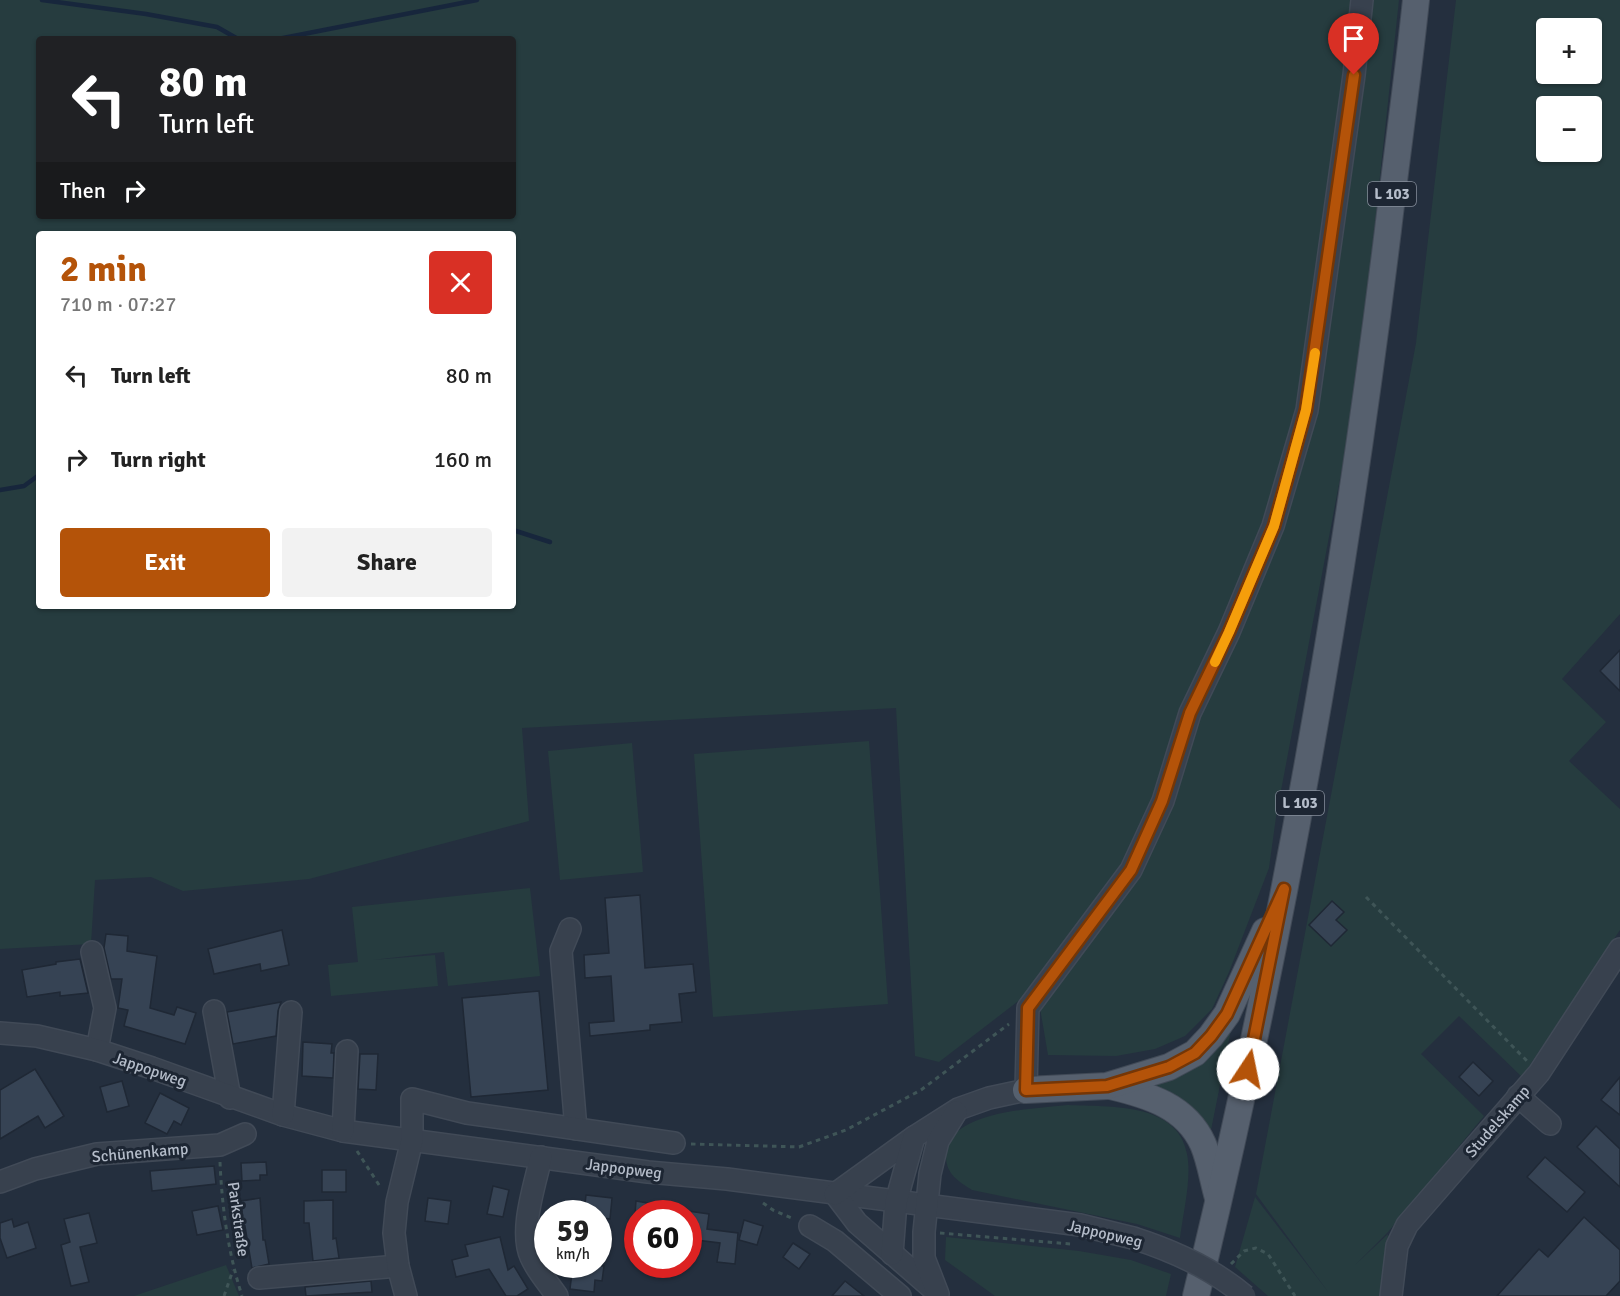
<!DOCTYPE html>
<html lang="en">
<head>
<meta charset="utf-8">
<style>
	:root { --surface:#fff; --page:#f2f2f2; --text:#222; --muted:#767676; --accent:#b45309 }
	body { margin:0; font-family:Signika,sans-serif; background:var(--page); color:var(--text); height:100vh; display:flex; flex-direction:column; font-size:22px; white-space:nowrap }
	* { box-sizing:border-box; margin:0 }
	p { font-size:20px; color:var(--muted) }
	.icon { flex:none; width:33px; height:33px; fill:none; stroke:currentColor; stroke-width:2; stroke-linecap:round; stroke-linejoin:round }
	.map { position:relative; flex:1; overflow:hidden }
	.side { position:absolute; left:36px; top:231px; width:480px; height:378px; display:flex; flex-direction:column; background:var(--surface); border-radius:6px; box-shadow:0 2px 4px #0004 }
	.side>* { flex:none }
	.hud { position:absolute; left:36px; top:36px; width:480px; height:183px; border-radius:6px; box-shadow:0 2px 4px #0004; background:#202124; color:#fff; overflow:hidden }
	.controls { position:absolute; left:1536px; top:18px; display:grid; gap:12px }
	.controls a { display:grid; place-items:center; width:66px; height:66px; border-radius:6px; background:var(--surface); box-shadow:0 2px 4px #0004; font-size:30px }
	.speed { position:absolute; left:534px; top:1200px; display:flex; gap:12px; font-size:30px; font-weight:700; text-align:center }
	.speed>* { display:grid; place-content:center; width:78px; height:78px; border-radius:50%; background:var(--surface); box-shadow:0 2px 4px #0004; line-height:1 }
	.speed small { font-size:15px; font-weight:400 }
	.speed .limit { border:9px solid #d22; background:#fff; color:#111 }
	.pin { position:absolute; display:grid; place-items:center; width:51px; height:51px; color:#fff; margin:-62px -26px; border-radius:50% 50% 50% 0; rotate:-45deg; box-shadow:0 0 6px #0007 }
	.pin .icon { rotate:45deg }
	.me { position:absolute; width:66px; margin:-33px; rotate:11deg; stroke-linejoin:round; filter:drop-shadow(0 0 4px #0008) }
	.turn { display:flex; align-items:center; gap:21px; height:126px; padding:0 24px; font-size:27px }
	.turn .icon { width:78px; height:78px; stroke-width:2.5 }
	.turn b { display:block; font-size:42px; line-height:51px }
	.then { display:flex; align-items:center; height:57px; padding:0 24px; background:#0003; gap:12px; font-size:22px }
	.round { display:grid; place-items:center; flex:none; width:63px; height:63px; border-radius:6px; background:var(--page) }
	.overview { display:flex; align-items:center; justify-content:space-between; height:102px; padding:0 24px }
	h1 { font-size:36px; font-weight:700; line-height:45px; color:var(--accent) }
	.action { display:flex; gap:12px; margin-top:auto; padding:12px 24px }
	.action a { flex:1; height:69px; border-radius:6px; background:var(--accent); color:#fff; font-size:24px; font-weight:700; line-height:69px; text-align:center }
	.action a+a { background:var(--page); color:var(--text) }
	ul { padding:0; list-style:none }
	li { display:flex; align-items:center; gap:18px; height:84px; padding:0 24px }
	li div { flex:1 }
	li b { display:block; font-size:22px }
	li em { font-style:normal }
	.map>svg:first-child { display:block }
	.green { fill:#263c3f; fill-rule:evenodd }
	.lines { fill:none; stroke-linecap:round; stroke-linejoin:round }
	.stream { stroke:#17263c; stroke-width:4.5 }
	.building { fill:#364354; stroke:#1f2835; stroke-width:1.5 }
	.minor-casing { stroke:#414a57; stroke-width:24 }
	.major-casing { stroke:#414a57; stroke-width:28 }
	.path { stroke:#3f5557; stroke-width:3; stroke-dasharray:4.5 4.5; stroke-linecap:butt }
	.minor { stroke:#38414e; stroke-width:21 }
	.major { stroke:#56606e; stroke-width:26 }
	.minor-bridge-casing { stroke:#414a57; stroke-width:24; stroke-linecap:butt }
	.minor-bridge { stroke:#38414e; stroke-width:21 }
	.route-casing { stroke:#753606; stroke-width:15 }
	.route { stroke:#b45309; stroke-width:10 }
	.slow { stroke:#f59e0b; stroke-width:10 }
	.labels { text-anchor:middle; stroke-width:6; stroke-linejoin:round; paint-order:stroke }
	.shield { fill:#1d2633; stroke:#878f9c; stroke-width:1.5 }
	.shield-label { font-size:15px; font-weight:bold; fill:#b4bcc9 }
	.street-label { font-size:16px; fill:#b4bcc9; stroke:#1d2633 }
</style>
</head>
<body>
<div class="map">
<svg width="1620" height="1296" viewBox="0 0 1620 1296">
	<rect width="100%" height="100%" fill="#242f3e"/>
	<g class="green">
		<path d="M 0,0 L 1399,0 L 1357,389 L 1276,817 L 1269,868 L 1229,972 L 1212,1009 L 1185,1036 L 1155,1049 L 1116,1056 L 1048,1055 L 1040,1008 L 1025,996 L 939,1062 L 915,1056 L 896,708 L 522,728 L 529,821 L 309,879 L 183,891 L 151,877 L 95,880 L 91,944 L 0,949 ZM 39,39 L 513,39 L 513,216 L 39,216 ZM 39,234 L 513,234 L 513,606 L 39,606 Z"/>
		<path d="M 1456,0 L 1620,0 L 1620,614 L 1562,679 L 1606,722 L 1569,761 L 1620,809 L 1620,930 L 1522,1077 L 1459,1016 L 1421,1054 L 1484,1116 L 1388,1232 L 1355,1265 L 1388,1234 L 1383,1296 L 1268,1296 L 1235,1267 L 1255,1197 L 1329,1293 L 1256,1194 L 1416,343 ZM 1546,28 L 1592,28 L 1592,74 L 1546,74 ZM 1546,106 L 1592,106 L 1592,152 L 1546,152 Z"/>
		<path d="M 869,741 L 888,1004 L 713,1017 L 694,754 Z"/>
		<path d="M 632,743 L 643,872 L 560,880 L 548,751 Z"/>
		<path d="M 530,888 L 540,976 L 448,986 L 444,952 L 372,960 L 435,955 L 438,986 L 331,996 L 328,965 L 358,962 L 352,907 Z"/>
		<path d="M 1231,1030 L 1210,1135 L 1144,1085 Z"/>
		<path d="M 1068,1105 C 1109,1107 1178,1102 1187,1154 C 1192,1178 1183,1213 1180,1238 L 1137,1224 L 972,1190 C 958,1181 946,1174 946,1156 C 946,1110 1036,1109 1068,1105 Z"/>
		<path d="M 946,1237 L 1079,1251 L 1131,1260 L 1171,1274 L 1166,1296 L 995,1296 L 945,1260 Z"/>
		<path d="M 226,1265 L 239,1296 L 134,1296 Z"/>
	</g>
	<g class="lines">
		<g class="stream">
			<path d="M 42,0 L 146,14 L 217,27 L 238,39"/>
			<path d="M 278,39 L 477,0"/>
			<path d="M 0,490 L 24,486 L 39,475"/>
			<path d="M 513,530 L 550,542"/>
		</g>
	</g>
	<g class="building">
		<path d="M 1620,650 L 1620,691 L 1600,671 Z"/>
		<path d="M 640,895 L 645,968 L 693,964 L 696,992 L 679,994 L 682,1022 L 650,1025 L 650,1030 L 590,1036 L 589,1023 L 614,1021 L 611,976 L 585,978 L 584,955 L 609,953 L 605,898 Z"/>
		<path d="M 1332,901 L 1344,912 L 1336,920 L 1347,930 L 1331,946 L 1309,925 Z"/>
		<path d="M 282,930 L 289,965 L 261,971 L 260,964 L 214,974 L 208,949 Z"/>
		<path d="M 106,934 L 128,936 L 127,951 L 157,956 L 150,1008 L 174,1015 L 177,1007 L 196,1013 L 185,1044 L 124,1026 L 128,1010 L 118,1008 L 122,979 L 111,979 L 104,948 Z"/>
		<path d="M 80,959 L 88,993 L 60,996 L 60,992 L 27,997 L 22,970 L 56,964 L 56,962 Z"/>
		<path d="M 539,991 L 548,1090 L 471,1097 L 462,998 Z"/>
		<path d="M 281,1002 L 278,1011 L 276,1036 L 233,1044 L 227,1012 Z"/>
		<path d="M 303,1042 L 332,1044 L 331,1053 L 334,1053 L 333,1078 L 302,1076 Z"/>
		<path d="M 360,1054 L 378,1054 L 376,1090 L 358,1089 Z"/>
		<path d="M 1473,1062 L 1493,1081 L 1479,1096 L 1459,1077 Z"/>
		<path d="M 35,1069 L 64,1116 L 45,1128 L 38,1116 L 0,1139 L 0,1090 Z"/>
		<path d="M 1620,1077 L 1620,1115 L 1601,1100 Z"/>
		<path d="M 122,1081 L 129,1106 L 107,1112 L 100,1087 Z"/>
		<path d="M 160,1093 L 189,1108 L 181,1125 L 174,1121 L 167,1134 L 145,1123 Z"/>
		<path d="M 1596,1126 L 1620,1149 L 1620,1187 L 1577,1147 Z"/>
		<path d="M 1545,1157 L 1585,1192 L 1567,1212 L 1527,1177 Z"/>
		<path d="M 266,1162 L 267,1175 L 260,1175 L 260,1180 L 242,1181 L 241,1163 Z"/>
		<path d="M 214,1166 L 216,1184 L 152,1191 L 150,1171 Z"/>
		<rect x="322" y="1170" width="24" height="22"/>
		<path d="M 493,1186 L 509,1190 L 503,1217 L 487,1214 Z"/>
		<path d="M 586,1195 L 612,1198 L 610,1219 L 598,1217 L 598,1214 L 584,1214 Z"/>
		<path d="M 260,1198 L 263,1240 L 265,1240 L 269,1264 L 252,1268 L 245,1226 L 243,1227 L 241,1201 Z"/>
		<path d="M 428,1198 L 451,1201 L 448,1224 L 425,1221 Z"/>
		<path d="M 333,1200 L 333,1239 L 336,1238 L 339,1258 L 313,1261 L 309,1223 L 304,1223 L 304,1201 Z"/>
		<path d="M 636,1201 L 671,1207 L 671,1214 L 635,1214 Z"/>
		<path d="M 218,1206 L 223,1230 L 197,1235 L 192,1211 Z"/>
		<path d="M 688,1211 L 709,1214 L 707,1229 L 738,1233 L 735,1264 L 717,1262 L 720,1243 L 688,1239 Z"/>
		<path d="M 89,1213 L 97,1243 L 80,1247 L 89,1282 L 71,1286 L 61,1245 L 70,1242 L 64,1219 Z"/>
		<path d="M 1584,1217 L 1620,1250 L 1620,1281 L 1606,1296 L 1497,1296 L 1539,1249 L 1548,1257 Z"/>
		<path d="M 12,1219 L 14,1227 L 28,1222 L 36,1248 L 7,1258 L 0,1238 L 0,1223 Z"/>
		<path d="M 744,1220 L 763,1226 L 757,1245 L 739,1240 Z"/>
		<path d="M 500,1237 L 508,1270 L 514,1266 L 528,1289 L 517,1296 L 506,1296 L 489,1269 L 456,1277 L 452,1260 L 468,1256 L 465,1245 Z"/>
		<path d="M 793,1243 L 810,1254 L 799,1269 L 783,1257 Z"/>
		<path d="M 573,1264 L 604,1266 L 602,1281 L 595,1280 L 594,1292 L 570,1289 Z"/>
		<path d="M 371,1281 L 372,1292 L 306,1296 L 305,1287 Z"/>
		<path d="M 845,1281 L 864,1296 L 832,1296 Z"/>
	</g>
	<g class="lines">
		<g class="minor-casing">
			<g id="minor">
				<path d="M 570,929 L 561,951 L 576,1129"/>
				<path d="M 92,952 L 105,1008 L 97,1050"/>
				<path d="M 214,1011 L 230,1098"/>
				<path d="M 0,1033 L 37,1036 L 97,1050 L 152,1068 L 283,1115 L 343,1131 L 648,1172 L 727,1179 L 1080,1225 L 1133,1238"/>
				<path d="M 1518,1096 L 1550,1124"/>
				<path d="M 283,1115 L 291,1012"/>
				<path d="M 343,1131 L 347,1051"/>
				<path d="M 541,1157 C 535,1185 519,1230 531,1257 C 537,1271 549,1284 557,1296"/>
				<path d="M 0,1182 L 35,1169 L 97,1154 L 220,1145 L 245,1134"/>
				<path d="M 835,1194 L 857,1223 L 933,1289"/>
				<path d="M 835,1194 L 914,1137"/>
				<path d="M 810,1226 L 835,1241 L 900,1296"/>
				<path d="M 892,1254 L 896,1202 L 914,1137 L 958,1109 L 989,1098 L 1026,1090 L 1028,1008 L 1131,870 L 1163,801 L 1190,713 L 1229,632 L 1273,526 L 1307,410 L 1354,75 L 1362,0"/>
				<path d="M 259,1278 L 398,1266"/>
				<path d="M 938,1294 L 924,1258 L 924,1232 L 930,1174 L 938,1141 L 956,1112"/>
				<path d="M 406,1296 L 398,1266 L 394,1233 L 397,1202 L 412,1140 L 412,1099 L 467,1113 L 674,1143"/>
				<path d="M 1391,1296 L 1397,1246 L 1407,1225 L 1539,1073 L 1620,949"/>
			</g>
		</g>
		<g class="major-casing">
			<g id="major">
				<path d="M 1110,1086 C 1148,1095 1186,1106 1203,1144 C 1210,1160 1213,1181 1218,1198"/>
				<path d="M 1026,1090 L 1107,1086 L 1169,1067 L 1195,1053 L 1211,1036 L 1227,1014 L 1265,931"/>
				<path d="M 1196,1296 C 1281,945 1344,588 1388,230 C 1397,153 1408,77 1416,0"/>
			</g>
		</g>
		<g class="path">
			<path d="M 1366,897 L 1527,1061"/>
			<path d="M 691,1144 L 799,1147 L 846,1130 L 921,1090 L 1009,1024"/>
			<path d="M 357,1151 L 381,1188"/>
			<path d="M 220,1162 C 222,1208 228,1252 242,1296"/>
			<path d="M 763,1203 L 773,1210 L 794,1219"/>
			<path d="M 940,1233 L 1071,1244"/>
			<path d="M 1231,1264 L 1244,1251 L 1256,1248 L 1268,1254 L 1295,1296"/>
			<path d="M 224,1296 L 233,1270"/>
		</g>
		<use href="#minor" class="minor"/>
		<use href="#major" class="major"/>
		<g class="minor-bridge-casing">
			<path id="minor-bridge" d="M 1133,1238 C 1174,1251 1212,1268 1245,1296"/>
		</g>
		<use href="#minor-bridge" class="minor-bridge"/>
	</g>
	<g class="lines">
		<g class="route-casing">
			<path id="route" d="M 1248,1069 L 1284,889 L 1227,1014 L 1211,1036 L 1195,1053 L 1169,1067 L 1107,1086 L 1026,1090 L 1028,1008 L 1131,870 L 1162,801 L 1190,713 L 1229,632 L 1274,526 L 1306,410 L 1354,75"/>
		</g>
		<use href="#route" class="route"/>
		<path class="slow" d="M 1215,662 L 1229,632 L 1274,526 L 1306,410 L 1315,353"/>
	</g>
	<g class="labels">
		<g class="shield">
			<rect x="1368" y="182" width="48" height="24" rx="4.5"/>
			<rect x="1276" y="791" width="48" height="24" rx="4.5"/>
		</g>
		<g class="shield-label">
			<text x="1392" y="199">L 103</text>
			<text x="1300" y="808">L 103</text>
		</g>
		<g class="street-label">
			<text transform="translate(150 1069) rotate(19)" y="6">Jappopweg</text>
			<text transform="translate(1497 1121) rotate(-49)" y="6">Studelskamp</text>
			<text transform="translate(140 1152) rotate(-5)" y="6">Schünenkamp</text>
			<text transform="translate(624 1168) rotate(7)" y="6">Jappopweg</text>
			<text transform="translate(239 1219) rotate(82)" y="6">Parkstraße</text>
			<text transform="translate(1105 1233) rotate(13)" y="6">Jappopweg</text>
		</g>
	</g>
</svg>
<div class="controls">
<a>+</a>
<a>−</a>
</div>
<div class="speed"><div>59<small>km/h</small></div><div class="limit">60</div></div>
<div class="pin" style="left:1354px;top:75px;background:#d93025"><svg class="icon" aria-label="arrive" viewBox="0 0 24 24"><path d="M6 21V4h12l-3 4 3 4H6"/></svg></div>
<svg class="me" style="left:1248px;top:1069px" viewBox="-20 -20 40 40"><circle r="19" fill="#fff"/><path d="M0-13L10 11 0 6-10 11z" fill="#b45309"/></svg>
<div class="hud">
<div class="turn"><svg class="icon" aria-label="left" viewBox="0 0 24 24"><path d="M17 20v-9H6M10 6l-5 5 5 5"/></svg><div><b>80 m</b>Turn left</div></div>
<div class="then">Then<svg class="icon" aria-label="right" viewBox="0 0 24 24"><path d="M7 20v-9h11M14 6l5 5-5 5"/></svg></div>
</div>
<section class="side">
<div class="overview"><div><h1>2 min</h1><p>710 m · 07:27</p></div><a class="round" style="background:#d93025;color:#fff"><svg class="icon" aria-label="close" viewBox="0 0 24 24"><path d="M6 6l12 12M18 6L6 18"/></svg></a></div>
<ul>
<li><svg class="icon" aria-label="left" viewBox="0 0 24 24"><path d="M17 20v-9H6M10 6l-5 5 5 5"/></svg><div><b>Turn left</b></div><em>80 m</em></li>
<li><svg class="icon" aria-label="right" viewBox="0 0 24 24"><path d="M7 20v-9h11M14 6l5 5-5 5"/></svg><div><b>Turn right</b></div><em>160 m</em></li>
</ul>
<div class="action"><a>Exit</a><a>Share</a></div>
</section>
</div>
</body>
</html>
